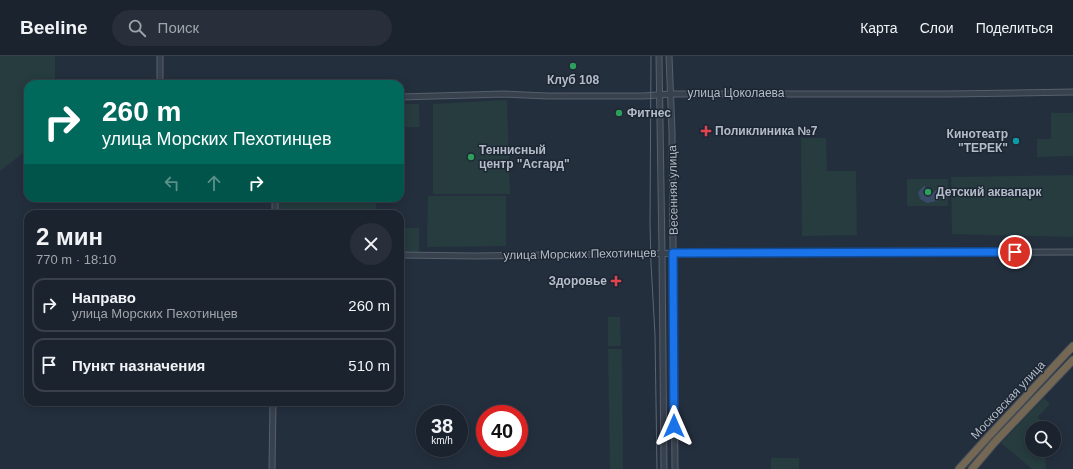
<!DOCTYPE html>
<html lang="ru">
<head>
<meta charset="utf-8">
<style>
	:root { --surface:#1b232e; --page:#282f3a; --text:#f1f3f6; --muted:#a0a4aa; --line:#39404a }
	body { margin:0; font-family:Helvetica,sans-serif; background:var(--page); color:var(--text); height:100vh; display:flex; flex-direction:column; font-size:15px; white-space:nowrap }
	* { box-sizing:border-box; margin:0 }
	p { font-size:13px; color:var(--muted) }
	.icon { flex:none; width:22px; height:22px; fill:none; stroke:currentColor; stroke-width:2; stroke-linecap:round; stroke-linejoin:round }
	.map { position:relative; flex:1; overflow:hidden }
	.panel { position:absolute; left:24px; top:154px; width:380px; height:196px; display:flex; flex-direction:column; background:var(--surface); border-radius:12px; box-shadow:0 2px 10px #0003,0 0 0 1px var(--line) }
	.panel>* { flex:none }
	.top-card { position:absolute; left:24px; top:24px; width:380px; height:122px; border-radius:12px; box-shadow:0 2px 10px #0003,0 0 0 1px var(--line); background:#00695c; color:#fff; overflow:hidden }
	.buttons { position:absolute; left:1025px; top:365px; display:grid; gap:8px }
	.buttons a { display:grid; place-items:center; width:36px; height:36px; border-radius:50%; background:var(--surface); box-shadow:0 2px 10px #0003,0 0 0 1px var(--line); font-size:20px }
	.speed { position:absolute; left:416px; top:349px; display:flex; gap:8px; font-size:20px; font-weight:700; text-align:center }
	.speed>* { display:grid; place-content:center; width:52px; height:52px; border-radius:50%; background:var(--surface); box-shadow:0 2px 10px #0003,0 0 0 1px var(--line); line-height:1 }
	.speed small { font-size:10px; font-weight:400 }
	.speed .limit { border:6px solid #d22; background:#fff; color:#111 }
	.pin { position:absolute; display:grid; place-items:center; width:34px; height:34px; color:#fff; margin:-17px; border:2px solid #fff; border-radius:50%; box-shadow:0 1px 4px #0007 }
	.me { position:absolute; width:44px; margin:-22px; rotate:0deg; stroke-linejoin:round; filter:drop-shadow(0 0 3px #0008) }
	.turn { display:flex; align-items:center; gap:14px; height:84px; padding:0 12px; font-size:18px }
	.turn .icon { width:52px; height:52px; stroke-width:2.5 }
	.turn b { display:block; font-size:28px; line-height:34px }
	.lanes { display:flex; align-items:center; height:38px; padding:0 12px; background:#0003; justify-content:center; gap:20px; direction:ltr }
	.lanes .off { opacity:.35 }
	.round { display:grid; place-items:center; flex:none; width:42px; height:42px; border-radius:21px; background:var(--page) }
	.head { display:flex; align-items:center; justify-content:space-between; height:68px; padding:0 12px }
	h1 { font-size:24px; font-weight:700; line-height:30px }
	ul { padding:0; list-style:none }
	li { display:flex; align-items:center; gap:12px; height:54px; margin:0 8px 6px; padding:0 4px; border:2px solid var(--line); border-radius:12px }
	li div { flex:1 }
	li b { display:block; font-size:15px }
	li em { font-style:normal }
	header { display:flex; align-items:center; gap:24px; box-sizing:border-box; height:56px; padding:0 20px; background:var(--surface); border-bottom:1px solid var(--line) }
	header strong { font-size:19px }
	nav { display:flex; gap:22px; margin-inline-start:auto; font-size:14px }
	.search { width:280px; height:36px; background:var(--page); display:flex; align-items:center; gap:10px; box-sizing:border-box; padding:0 14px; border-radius:22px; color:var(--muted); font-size:15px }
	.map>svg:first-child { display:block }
	.green { fill:#263c3f }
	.water { fill:#394c67 }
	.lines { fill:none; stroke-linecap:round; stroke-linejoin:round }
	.minor-casing { stroke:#565f6c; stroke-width:7 }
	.highway-casing { stroke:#434c59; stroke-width:9 }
	.minor { stroke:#38414e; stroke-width:5 }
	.highway { stroke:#746855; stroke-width:7 }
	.tram { stroke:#5a6575; stroke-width:1 }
	.route-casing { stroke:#114b97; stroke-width:10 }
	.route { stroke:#1a73e8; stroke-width:7 }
	.leisure-dot { fill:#2e9e5b; stroke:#1d2633; stroke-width:1.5 }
	.health-dot { fill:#e0444e; stroke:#1d2633; stroke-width:1.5 }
	.culture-dot { fill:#0f9aa8; stroke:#1d2633; stroke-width:1.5 }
	.labels { text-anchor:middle; stroke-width:3; stroke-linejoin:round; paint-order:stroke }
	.poi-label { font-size:12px; font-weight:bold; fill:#b4bcc9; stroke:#1d2633; text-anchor:start }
	.street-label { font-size:12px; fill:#b4bcc9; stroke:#1d2633 }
</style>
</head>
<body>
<header>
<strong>Beeline</strong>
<div class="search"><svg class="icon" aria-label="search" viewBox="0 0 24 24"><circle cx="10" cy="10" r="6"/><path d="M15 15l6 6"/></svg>Поиск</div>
<nav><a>Карта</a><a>Слои</a><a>Поделиться</a></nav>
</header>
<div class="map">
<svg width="1073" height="413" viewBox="0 0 1073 413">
	<rect width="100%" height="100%" fill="#242f3e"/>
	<g class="green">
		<path d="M 0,0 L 55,0 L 55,28 L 28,28 L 28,93 L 0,115 Z"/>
		<path d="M 507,44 L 510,138 L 433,138 L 433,48 Z"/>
		<path d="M 400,48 L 419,48 L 420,71 L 400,71 Z"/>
		<path d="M 1051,57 L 1073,57 L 1073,100 L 1037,101 L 1037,83 L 1051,83 Z"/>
		<path d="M 801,82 L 826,82 L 827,115 L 856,115 L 857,179 L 802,180 Z"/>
		<path d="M 1073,119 L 1073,181 L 952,178 L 951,121 Z"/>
		<rect x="907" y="123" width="41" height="27"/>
		<path d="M 428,140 L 506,140 L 506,190 L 427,191 Z"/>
		<rect x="278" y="142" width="98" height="16"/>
		<rect x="400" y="172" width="19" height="24"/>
		<path d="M 608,261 L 620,261 L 621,290 L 608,290 Z"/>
		<path d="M 608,293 L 622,293 L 623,413 L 610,413 Z"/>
		<path d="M 1044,342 L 1050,348 L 1038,361 L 1045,369 L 1045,372 L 1032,372 L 1032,394 L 1045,394 L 1046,413 L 1032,413 L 1001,387 Z"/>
		<rect x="771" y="402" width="28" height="11"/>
	</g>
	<path class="water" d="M 924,130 L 926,131 L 924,135 L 928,138 L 932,137 L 937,133 L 940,135 L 941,139 L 937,145 L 927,147 L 920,143 L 918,136 Z"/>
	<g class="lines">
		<g class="minor-casing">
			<g id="minor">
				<path d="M 160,0 L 160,28"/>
				<path d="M 659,0 L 662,197 L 664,413"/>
				<path d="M 669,0 L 672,76 L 675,413"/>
				<path d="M 400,41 L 504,38 L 548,40 L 643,40 L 671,38 L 949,38 L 1073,36"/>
				<path d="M 275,158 L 275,142"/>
				<path d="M 400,199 L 475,200 L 698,197 L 1073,196"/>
				<path d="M 272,413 L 273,346"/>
			</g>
		</g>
		<g class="highway-casing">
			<g id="highway">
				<path d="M 959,413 L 988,381 L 1073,290"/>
				<path d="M 972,413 L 994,387 L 1073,304"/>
			</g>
		</g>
		<use href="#minor" class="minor"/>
		<use href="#highway" class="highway"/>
		<path class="tram" d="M 651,0 L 650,168 L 651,207 L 655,279 L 657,413"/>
	</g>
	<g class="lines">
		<g class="route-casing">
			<path id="route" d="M 674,370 L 673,197 L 1015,196"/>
		</g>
		<use href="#route" class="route"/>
	</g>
	<g class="leisure-dot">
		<circle cx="573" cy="10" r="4"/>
		<circle cx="619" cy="57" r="4"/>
		<circle cx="471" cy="101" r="4"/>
		<circle cx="928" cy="136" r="4"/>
	</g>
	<g class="health-dot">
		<path d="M704 69h4v4h4v4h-4v4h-4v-4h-4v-4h4z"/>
		<path d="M614 219h4v4h4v4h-4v4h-4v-4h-4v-4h4z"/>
	</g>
	<circle class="culture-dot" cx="1016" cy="85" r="4"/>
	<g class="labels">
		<g class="poi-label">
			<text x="573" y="28" text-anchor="middle">Клуб 108</text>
			<text x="627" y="61">Фитнес</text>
			<text x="715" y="79">Поликлиника №7</text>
			<text x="1008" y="82" text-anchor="end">Кинотеатр<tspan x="1008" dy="14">"ТЕРЕК"</tspan></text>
			<text x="479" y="98">Теннисный<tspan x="479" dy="14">центр "Асгард"</tspan></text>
			<text x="936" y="140">Детский аквапарк</text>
			<text x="607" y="229" text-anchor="end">Здоровье</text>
		</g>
		<g class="street-label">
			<text x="736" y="41">улица Цоколаева</text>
			<text transform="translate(673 134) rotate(-91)" y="4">Весенняя улица</text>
			<text transform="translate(580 198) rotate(-1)" y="4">улица Морских Пехотинцев</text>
			<text transform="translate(1008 344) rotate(-47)" y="4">Московская улица</text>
		</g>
	</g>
</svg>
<div class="buttons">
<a><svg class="icon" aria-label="search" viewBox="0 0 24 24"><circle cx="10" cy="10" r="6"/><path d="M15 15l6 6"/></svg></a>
</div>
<div class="speed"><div>38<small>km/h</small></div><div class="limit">40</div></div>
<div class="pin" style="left:1015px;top:196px;background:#d93025"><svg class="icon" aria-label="arrive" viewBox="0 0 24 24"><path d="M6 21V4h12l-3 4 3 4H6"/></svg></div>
<svg class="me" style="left:674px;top:370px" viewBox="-20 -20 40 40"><path d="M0-17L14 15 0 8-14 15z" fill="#1a73e8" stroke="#fff" stroke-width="4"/></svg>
<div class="top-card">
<div class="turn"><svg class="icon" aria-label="right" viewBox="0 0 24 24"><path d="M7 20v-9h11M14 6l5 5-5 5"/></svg><div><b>260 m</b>улица Морских Пехотинцев</div></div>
<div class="lanes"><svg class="icon off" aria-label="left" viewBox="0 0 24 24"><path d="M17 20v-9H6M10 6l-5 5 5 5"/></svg><svg class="icon off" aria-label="ahead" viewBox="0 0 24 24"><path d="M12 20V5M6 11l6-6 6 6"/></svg><svg class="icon" aria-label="right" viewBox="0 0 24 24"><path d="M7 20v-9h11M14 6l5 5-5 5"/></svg></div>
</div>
<section class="panel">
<div class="head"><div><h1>2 мин</h1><p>770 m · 18:10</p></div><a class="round"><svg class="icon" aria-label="close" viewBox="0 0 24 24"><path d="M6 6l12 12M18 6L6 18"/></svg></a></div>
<ul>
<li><svg class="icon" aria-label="right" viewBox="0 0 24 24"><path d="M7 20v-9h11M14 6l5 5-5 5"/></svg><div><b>Направо</b><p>улица Морских Пехотинцев</p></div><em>260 m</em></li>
<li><svg class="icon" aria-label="arrive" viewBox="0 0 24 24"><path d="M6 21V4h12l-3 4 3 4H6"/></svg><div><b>Пункт назначения</b></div><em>510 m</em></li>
</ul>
</section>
</div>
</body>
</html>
